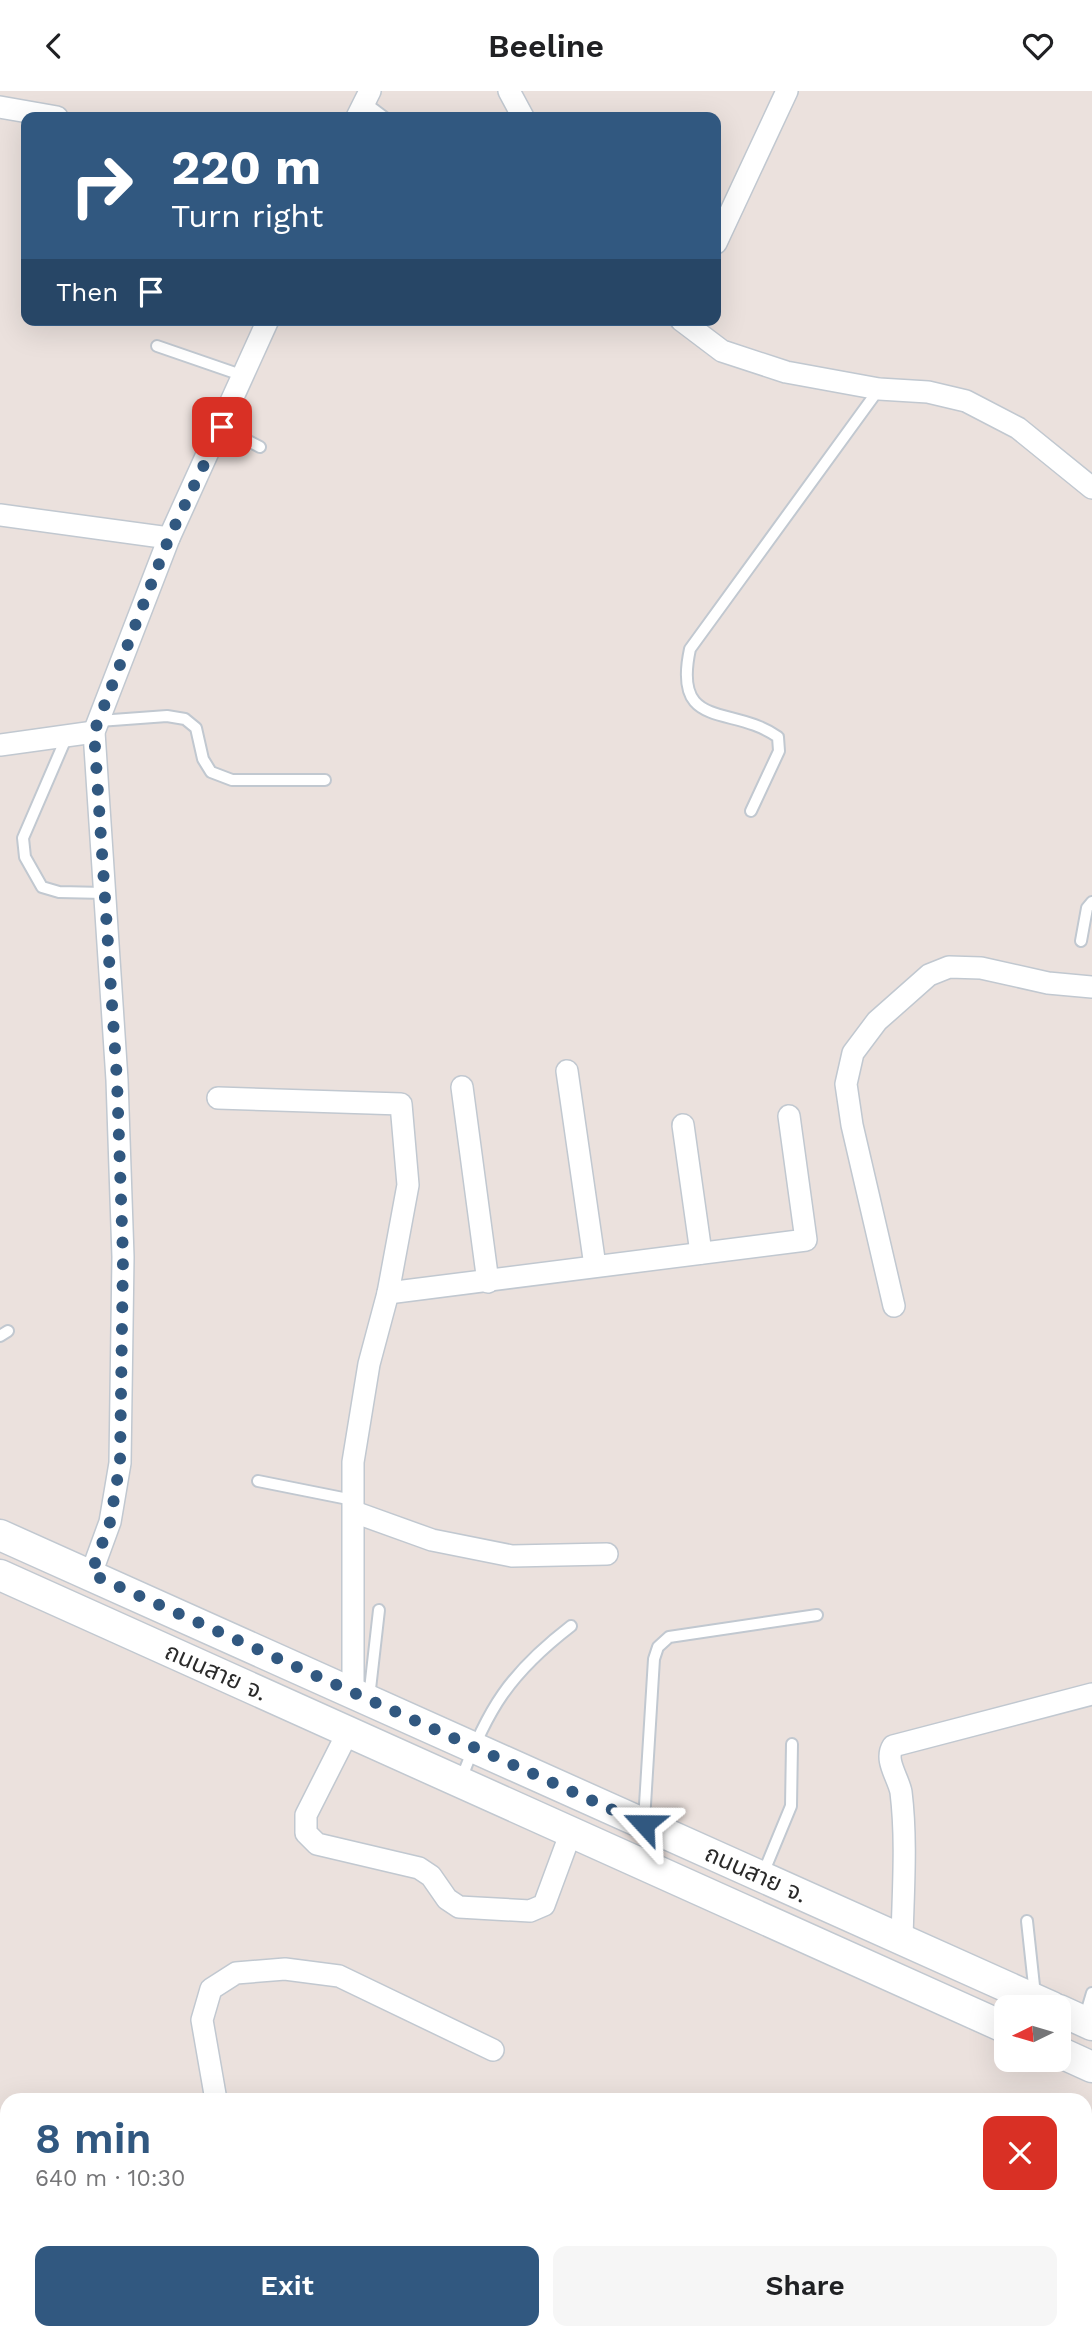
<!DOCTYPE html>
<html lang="en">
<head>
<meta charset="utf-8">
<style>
	:root { --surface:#fff; --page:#f6f6f6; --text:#202124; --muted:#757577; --accent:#315880 }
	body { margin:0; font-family:"Work Sans","Noto Sans Thai",sans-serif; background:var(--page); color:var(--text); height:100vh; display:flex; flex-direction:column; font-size:26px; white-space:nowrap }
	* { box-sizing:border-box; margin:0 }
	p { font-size:23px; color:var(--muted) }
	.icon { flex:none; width:38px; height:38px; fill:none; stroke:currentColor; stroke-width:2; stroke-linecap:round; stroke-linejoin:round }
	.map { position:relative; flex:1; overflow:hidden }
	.details { position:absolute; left:0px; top:2002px; width:1092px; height:247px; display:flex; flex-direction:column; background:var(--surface); border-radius:21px 21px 0 0; box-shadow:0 7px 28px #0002 }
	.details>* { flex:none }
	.banner { position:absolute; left:21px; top:21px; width:700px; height:214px; border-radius:14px; box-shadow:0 7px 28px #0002; background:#315880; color:#fff; overflow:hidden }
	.needle { width:46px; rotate:265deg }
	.controls { position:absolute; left:994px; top:1904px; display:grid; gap:14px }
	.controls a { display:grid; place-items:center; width:77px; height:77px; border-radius:14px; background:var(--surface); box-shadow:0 7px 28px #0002; font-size:35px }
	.pin { position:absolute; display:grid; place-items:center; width:60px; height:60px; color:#fff; margin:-30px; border-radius:14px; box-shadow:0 4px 10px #0006 }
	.me { position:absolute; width:77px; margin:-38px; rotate:294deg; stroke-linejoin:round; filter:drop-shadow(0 0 5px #0008) }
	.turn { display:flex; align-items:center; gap:24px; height:147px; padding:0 35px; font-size:32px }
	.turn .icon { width:91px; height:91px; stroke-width:2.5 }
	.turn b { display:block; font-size:49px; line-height:60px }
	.then { display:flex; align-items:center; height:66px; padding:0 35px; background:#0003; gap:14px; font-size:26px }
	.round { display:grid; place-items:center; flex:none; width:74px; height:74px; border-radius:14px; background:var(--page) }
	.head { display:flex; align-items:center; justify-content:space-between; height:119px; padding:0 35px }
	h1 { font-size:42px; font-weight:600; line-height:52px; color:var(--accent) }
	.button { display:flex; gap:14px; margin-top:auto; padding:14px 35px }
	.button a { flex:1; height:80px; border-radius:14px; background:var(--accent); color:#fff; font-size:28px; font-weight:600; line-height:80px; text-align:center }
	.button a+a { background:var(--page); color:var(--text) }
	header { display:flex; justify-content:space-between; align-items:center; height:91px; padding:0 35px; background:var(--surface); font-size:32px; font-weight:600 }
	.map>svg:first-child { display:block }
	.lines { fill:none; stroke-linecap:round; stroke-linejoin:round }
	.service-casing { stroke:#c1c8d0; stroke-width:14 }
	.minor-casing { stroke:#c1c8d0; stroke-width:24 }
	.secondary-casing { stroke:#c1c8d0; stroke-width:33 }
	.path { stroke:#c3c3c3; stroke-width:3.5; stroke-dasharray:5 3.5; stroke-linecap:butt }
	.service { stroke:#fff; stroke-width:10 }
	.minor { stroke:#fff; stroke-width:21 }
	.secondary { stroke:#fff; stroke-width:30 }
	.route { stroke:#315880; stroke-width:12; stroke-dasharray:0 21.6 }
	.labels { text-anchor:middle; stroke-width:6; stroke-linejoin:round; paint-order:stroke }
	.street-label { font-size:24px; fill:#2a2a2a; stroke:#fff }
</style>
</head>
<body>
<header><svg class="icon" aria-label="back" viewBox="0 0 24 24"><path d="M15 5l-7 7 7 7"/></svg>Beeline<svg class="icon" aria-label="heart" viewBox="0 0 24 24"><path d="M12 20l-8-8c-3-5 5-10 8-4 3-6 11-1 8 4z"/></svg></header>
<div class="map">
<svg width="1092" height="2248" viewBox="0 0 1092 2248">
	<rect width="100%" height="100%" fill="#ebe1dd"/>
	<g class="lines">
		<g class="service-casing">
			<g id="service">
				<path d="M 364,11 L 384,26"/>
				<path d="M 157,255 L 244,285"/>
				<path d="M 221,336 L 260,356"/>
				<path d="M 99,630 L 167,625 L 185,628 L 196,637 L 203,668 L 211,681 L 232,689 L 325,689"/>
				<path d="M 67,645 L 23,747 L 25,766 L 42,796 L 59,801 L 105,802"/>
				<path d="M 751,720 L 779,660 L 778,646 C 732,613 672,641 690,558 L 879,298"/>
				<path d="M 1081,850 L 1087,817 L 1092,811"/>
				<path d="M 0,1245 L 8,1240"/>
				<path d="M 258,1390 L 353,1409"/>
				<path d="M 369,1607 L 379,1519"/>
				<path d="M 461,1689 C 487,1618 510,1582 571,1535"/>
				<path d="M 644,1730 L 654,1568 L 658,1556 L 669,1546 L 817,1524"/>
				<path d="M 762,1785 L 791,1715 L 792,1653"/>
				<path d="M 1027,1830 L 1035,1904"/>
				<path d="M 1084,1929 L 1092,1902"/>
			</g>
		</g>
		<g class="minor-casing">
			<g id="minor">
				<path d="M 509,0 L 523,26"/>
				<path d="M 0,16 L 57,26"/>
				<path d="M 357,26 L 370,0"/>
				<path d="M 716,152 L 787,0"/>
				<path d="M 681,229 L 722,260 L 786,281 L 879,298 L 928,301 L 966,310 L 1018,337 L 1092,397"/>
				<path d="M 0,424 L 169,447"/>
				<path d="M 0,654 L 94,641"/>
				<path d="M 567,980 L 595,1175"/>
				<path d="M 462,996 L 488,1191"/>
				<path d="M 218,1007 L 401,1013 L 408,1094 L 388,1202 L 369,1273 L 353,1371 L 353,1603"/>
				<path d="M 683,1034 L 701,1162"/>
				<path d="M 388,1202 L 806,1149 L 789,1025"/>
				<path d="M 894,1215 L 852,1034 L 846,993 L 853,962 L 877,930 L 929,884 L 949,876 L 981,877 L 1048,892 L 1092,896"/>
				<path d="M 354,1421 L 432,1449 L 512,1465 L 607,1463"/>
				<path d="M 91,1483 L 110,1431 L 120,1372 L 123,1166 L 117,989 L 94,641 L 169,447 L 268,229"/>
				<path d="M 348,1641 L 306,1724 L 306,1742 L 317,1753 L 419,1777 L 431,1785 L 447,1808 L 459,1816 L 530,1820 L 544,1814 L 571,1741"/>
				<path d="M 902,1849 C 903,1800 907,1750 901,1701 C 898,1686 884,1669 893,1655 L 1092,1603"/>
				<path d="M 216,2009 L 202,1929 L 211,1898 L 236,1882 L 285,1878 L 339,1885 L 493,1959"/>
				<path d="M 333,2242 L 335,2248"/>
				<path d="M 812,2242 L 813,2248"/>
			</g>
		</g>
		<g class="secondary-casing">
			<g id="secondary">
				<path d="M 0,1444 L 1052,1916"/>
				<path d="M 0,1484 L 1006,1937"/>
				<path d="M 1059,1919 L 1092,1934"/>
				<path d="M 1059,1961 L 1092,1976"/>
			</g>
		</g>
		<path class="path" d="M 699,2248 L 702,2242"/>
		<use href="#service" class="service"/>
		<use href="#minor" class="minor"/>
		<use href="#secondary" class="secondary"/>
	</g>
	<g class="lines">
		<path class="route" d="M 222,336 L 169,447 L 94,641 L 117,989 L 123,1166 L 120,1372 L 110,1431 L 91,1483 L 644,1733"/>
	</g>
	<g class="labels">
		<g class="street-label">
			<text transform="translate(216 1581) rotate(24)" y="8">ถนนสาย จ.</text>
			<text transform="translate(756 1783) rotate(24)" y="8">ถนนสาย จ.</text>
		</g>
	</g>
</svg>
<div class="controls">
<a><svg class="needle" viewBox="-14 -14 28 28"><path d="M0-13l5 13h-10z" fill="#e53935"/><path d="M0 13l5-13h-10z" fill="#757577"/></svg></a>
</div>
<div class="pin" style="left:222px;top:336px;background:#d93025"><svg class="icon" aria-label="arrive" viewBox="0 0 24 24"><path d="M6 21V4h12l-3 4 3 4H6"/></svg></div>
<svg class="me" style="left:644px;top:1733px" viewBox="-20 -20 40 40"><path d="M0-17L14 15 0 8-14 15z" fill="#315880" stroke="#fff" stroke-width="4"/></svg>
<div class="banner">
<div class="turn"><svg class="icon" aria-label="right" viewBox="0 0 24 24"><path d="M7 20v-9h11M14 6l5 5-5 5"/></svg><div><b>220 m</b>Turn right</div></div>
<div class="then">Then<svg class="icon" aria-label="arrive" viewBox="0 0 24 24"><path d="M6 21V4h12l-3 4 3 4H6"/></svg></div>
</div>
<section class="details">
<div class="head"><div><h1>8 min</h1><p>640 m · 10:30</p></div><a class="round" style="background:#d93025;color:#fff"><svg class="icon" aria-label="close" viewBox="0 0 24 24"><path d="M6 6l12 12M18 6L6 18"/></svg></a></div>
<div class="button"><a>Exit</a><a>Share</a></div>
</section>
</div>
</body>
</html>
